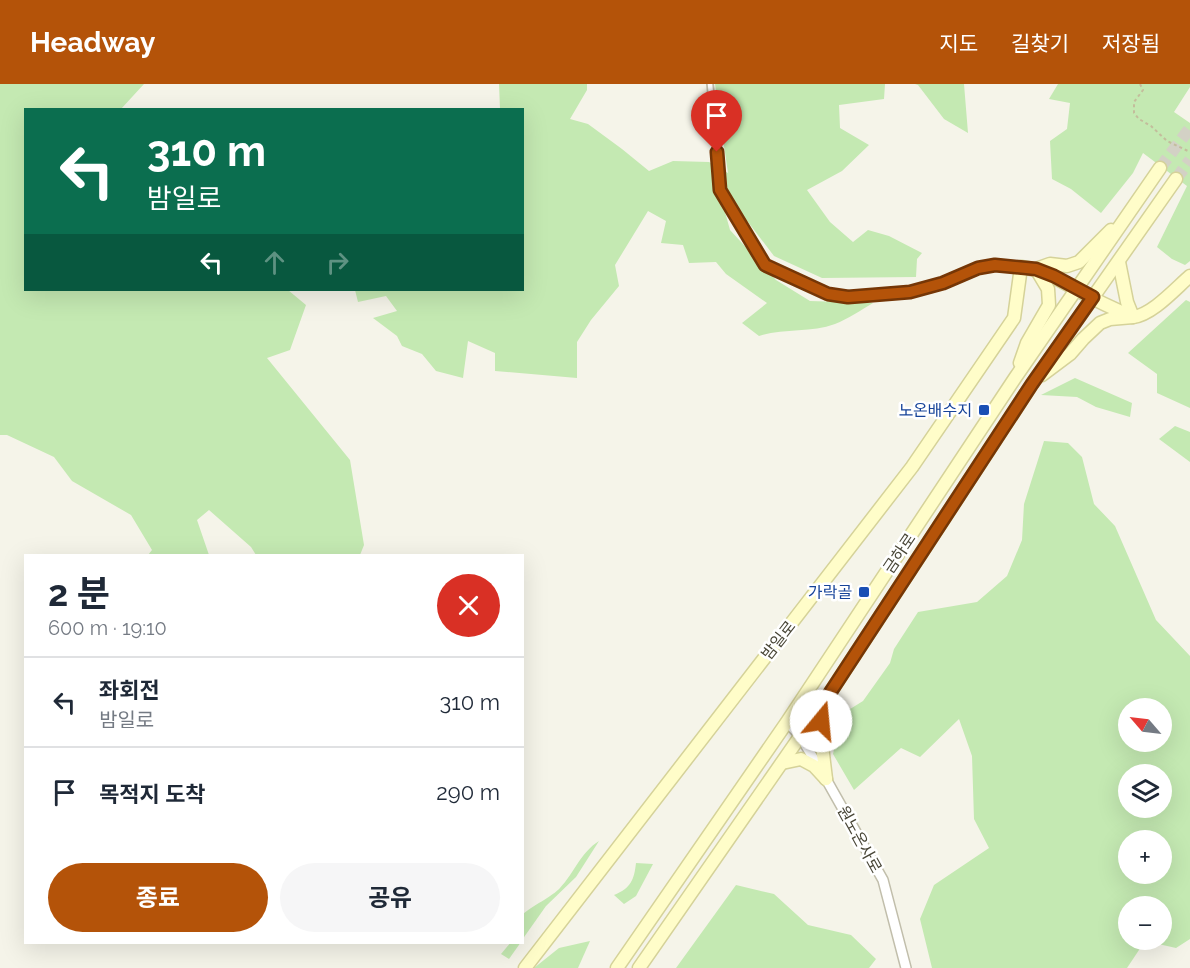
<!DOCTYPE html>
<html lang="ko">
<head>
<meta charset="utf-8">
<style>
	:root { --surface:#fff; --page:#f6f6f7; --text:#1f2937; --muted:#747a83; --line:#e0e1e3; --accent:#b45309 }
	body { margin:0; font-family:Raleway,"Noto Sans KR",sans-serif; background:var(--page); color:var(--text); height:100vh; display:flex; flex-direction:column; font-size:22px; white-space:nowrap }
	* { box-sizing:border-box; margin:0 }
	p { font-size:20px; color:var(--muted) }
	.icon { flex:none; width:33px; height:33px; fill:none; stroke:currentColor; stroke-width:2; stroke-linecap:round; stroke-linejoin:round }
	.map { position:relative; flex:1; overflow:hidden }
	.details { position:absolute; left:24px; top:470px; width:500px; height:390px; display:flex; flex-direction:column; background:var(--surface); border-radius:0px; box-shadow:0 6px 24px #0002 }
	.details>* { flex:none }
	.hud { position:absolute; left:24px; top:24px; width:500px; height:183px; border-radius:0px; box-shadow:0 6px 24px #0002; background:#0b6e4f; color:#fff; overflow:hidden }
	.needle { width:39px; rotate:298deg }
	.controls { position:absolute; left:1118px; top:614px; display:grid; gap:12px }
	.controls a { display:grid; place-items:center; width:54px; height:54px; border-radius:50%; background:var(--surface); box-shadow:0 6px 24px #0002; font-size:30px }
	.pin { position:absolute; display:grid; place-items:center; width:51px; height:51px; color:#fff; margin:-62px -26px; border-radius:50% 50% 50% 0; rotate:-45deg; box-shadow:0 0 6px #0007 }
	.pin .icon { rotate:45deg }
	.me { position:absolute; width:66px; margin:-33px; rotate:17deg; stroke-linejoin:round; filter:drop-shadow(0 0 4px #0008) }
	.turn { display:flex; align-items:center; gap:21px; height:126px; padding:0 24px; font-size:27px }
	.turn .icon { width:78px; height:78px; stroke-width:2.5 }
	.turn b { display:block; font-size:42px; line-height:51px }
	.lanes { display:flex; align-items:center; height:57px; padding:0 24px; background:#0003; justify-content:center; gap:30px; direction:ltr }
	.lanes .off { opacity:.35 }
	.round { display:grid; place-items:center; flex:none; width:63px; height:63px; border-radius:32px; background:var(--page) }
	.summary { display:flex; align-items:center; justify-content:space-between; height:102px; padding:0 24px }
	h1 { font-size:36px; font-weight:700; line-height:45px }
	.primary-button { display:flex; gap:12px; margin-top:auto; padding:12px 24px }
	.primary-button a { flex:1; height:69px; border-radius:36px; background:var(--accent); color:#fff; font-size:24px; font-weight:700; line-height:69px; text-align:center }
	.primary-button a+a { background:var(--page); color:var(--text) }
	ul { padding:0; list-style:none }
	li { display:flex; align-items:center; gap:18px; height:90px; padding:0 24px; border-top:2px solid var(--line) }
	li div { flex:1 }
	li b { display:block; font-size:22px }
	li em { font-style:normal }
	header { display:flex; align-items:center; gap:36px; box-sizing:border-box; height:84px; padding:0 30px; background:var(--accent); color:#fff }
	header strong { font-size:28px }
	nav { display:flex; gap:33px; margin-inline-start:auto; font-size:21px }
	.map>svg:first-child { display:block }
	.green { fill:#c4e9b2; fill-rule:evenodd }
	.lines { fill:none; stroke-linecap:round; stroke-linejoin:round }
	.secondary-tunnel { stroke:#d3d1c5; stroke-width:12; stroke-dasharray:12 6; stroke-linecap:butt }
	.lane-casing { stroke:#c1beab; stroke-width:8 }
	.street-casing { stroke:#c1beab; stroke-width:12 }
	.secondary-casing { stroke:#d5d299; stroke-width:15 }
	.path { stroke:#c3bd9c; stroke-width:2; stroke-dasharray:3 3; stroke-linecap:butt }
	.lane { stroke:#fff; stroke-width:4.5 }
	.street { stroke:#fff; stroke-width:9 }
	.secondary { stroke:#fffdc9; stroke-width:12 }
	.route-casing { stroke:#753606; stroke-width:15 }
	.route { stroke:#b45309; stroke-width:10 }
	.transit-dot { fill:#1a4fb4; stroke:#fff; stroke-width:2 }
	.labels { text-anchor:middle; stroke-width:5; stroke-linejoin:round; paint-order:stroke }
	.transit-label { font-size:16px; fill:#164399; stroke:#fff; text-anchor:end }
	.street-label { font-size:16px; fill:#494637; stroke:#fff }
</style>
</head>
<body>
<header>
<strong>Headway</strong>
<nav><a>지도</a><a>길찾기</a><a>저장됨</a></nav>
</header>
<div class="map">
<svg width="1190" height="884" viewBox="0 0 1190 884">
	<rect width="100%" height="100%" fill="#f5f4e9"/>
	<g class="green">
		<path d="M 0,0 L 144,0 L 121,25 L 26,26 L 26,206 L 288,206 L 306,221 L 290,266 L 267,274 L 350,376 L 364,461 L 360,471 L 256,471 L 251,463 L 209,426 L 197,436 L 209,471 L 148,471 L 152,466 L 131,431 L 72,397 L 54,373 L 7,351 L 0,351 Z"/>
		<path d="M 499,0 L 587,0 L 587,6 L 570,35 L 588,40 L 622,65 L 649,87 L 673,77 L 709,78 L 728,89 L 715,0 L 885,0 L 884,15 L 839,21 L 840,44 L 869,61 L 842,87 L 807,106 L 830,138 L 853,158 L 868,146 L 889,152 L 922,169 L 917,175 L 916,193 L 822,194 L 774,172 L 748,138 L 725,128 L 730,146 L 776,196 L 810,217 L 873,219 C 861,226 848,235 835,240 C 811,249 783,244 759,252 L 742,239 L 767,219 L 726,190 L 716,178 L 689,179 L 683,161 L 661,159 L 666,137 L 648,127 L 615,181 L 619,202 L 591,236 L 577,258 L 577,294 L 495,287 L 495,269 L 468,257 L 463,294 L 436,287 L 422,270 L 402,262 L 397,252 L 373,234 L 397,227 L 386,212 L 358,218 L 355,206 L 522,206 L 522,26 L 500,25 Z"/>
		<path d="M 915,0 L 964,0 L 968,49 L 944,35 L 918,1 Z"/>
		<path d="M 1058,0 L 1190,0 L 1190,3 L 1174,28 L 1190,39 L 1190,177 L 1185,181 L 1172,175 L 1157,163 L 1187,102 L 1143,69 L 1133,89 L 1101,129 L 1071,105 L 1052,95 L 1050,57 L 1067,45 L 1070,19 L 1049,15 Z"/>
		<path d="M 1186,216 L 1190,218 L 1190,324 L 1157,309 L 1157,290 L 1128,269 Z"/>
		<path d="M 1075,294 L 1132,319 L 1130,333 L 1096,323 L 1077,313 L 1041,311 Z"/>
		<path d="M 1175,342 L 1190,348 L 1190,378 L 1159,355 Z"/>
		<path d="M 1044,357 L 1068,359 L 1082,373 L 1094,420 L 1115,442 L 1156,536 L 1190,572 L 1190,855 L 1176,864 L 1145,857 L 1127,884 L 932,884 L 920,835 L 934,801 L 989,764 L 974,735 L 972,672 L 959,635 L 920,673 L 901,664 L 854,706 L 833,670 L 842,630 L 863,617 L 890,579 L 894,565 L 918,528 L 977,518 L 1007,492 L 1022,456 L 1024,420 ZM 1128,624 L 1161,624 L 1161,657 L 1128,657 ZM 1128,690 L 1161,690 L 1161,723 L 1128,723 ZM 1128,756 L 1161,756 L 1161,789 L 1128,789 ZM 1128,822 L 1161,822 L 1161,855 L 1128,855 Z"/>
		<path d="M 599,757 L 576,793 L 546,822 L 522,856 L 522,831 C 532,822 553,812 560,804 C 574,789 581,768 599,757 Z"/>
		<path d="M 636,779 L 653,780 L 636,812 L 624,820 L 614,811 C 631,804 634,796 636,779 Z"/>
		<path d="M 736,801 L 774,810 L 808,841 L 851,851 L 876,875 L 869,884 L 676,884 Z"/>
		<path d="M 590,857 L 578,884 L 534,884 L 559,864 Z"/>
		<path d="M 511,858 L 521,858 L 509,875 L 501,870 Z"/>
	</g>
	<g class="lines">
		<g class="secondary-tunnel">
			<path d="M 1160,84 L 1190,44"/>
			<path d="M 1176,95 L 1190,76"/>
		</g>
		<g class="lane-casing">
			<path id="lane" d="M 710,0 L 720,106 L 765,181 L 828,210 L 848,213 L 910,208 L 943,199 L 978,184 L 995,181 L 1021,183"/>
		</g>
		<g class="street-casing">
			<path id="street" d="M 787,638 L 800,652 L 826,695 L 883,796 L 906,884"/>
		</g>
		<g class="secondary-casing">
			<g id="secondary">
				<path d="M 1020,279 L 1027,259 L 1049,221 L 1048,205 L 1036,185 L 1050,180 L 1067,182 L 1079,178 L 1111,146"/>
				<path d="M 1042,291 L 1070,270 L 1083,255 L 1100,239 L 1110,235 L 1133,233 L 1127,218 L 1119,178"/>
				<path d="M 824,622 L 820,645 L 826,695"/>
				<path d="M 782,679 L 801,675 L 814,682 L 826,695"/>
				<path d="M 525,884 L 912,383 L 1014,234 L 1021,183 C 1043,186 1058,195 1077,206 C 1095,216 1114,225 1133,233 C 1152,231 1175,205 1190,192"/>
				<path d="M 617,884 L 787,638 L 1015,294 L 1160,84"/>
				<path d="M 639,884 L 824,618 L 1032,300 L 1176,95"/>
			</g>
		</g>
		<path class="path" d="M 1140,0 L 1143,6 L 1134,18 L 1134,29 L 1139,35 L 1151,42 L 1167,57 L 1190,68"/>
		<use href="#lane" class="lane"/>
		<use href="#street" class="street"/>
		<use href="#secondary" class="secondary"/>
	</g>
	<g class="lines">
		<g class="route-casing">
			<path id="route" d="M 717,68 L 720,106 L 765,181 L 828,210 L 848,213 L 910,208 L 943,199 L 978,184 L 995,181 L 1036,185 L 1054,192 L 1093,213 L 1032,300 L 824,618 L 821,637"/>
		</g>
		<use href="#route" class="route"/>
	</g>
	<g class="transit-dot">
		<rect x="978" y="320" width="12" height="12" rx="3"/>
		<rect x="858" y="502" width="12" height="12" rx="3"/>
	</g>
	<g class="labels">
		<g class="transit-label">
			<text x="972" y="332">노온배수지</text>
			<text x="852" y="514">가락골</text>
		</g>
		<g class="street-label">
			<text transform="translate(899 469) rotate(-56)" y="6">금하로</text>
			<text transform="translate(778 556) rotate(-52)" y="6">밤일로</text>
			<text transform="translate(860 755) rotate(61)" y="6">원노온사로</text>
		</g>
	</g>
</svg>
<div class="controls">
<a><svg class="needle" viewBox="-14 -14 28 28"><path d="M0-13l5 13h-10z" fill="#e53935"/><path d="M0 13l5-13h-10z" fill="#747a83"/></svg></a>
<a><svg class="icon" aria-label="layers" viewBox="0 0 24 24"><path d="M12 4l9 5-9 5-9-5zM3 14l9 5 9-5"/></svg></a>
<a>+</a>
<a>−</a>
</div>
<div class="pin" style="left:717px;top:68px;background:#d93025"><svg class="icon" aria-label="arrive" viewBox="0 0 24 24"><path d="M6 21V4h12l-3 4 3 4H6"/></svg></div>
<svg class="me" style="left:821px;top:637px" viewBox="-20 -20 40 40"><circle r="19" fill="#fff"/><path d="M0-13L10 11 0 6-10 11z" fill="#b45309"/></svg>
<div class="hud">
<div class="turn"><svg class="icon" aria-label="left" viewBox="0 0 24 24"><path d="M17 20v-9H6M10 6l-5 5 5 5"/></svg><div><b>310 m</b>밤일로</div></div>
<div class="lanes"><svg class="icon" aria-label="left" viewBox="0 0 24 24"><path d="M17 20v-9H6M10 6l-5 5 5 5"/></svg><svg class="icon off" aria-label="ahead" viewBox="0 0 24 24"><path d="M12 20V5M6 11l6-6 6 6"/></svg><svg class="icon off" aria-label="right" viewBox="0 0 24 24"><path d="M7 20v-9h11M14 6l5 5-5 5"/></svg></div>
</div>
<section class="details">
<div class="summary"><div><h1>2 분</h1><p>600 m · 19:10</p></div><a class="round" style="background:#d93025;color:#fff"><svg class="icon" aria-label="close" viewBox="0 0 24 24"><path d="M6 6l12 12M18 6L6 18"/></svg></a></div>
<ul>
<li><svg class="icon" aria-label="left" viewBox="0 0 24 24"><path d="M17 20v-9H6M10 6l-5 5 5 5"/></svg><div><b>좌회전</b><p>밤일로</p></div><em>310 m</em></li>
<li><svg class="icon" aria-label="arrive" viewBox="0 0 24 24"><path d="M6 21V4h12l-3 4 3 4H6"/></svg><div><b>목적지 도착</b></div><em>290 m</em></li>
</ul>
<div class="primary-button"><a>종료</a><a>공유</a></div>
</section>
</div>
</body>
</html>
